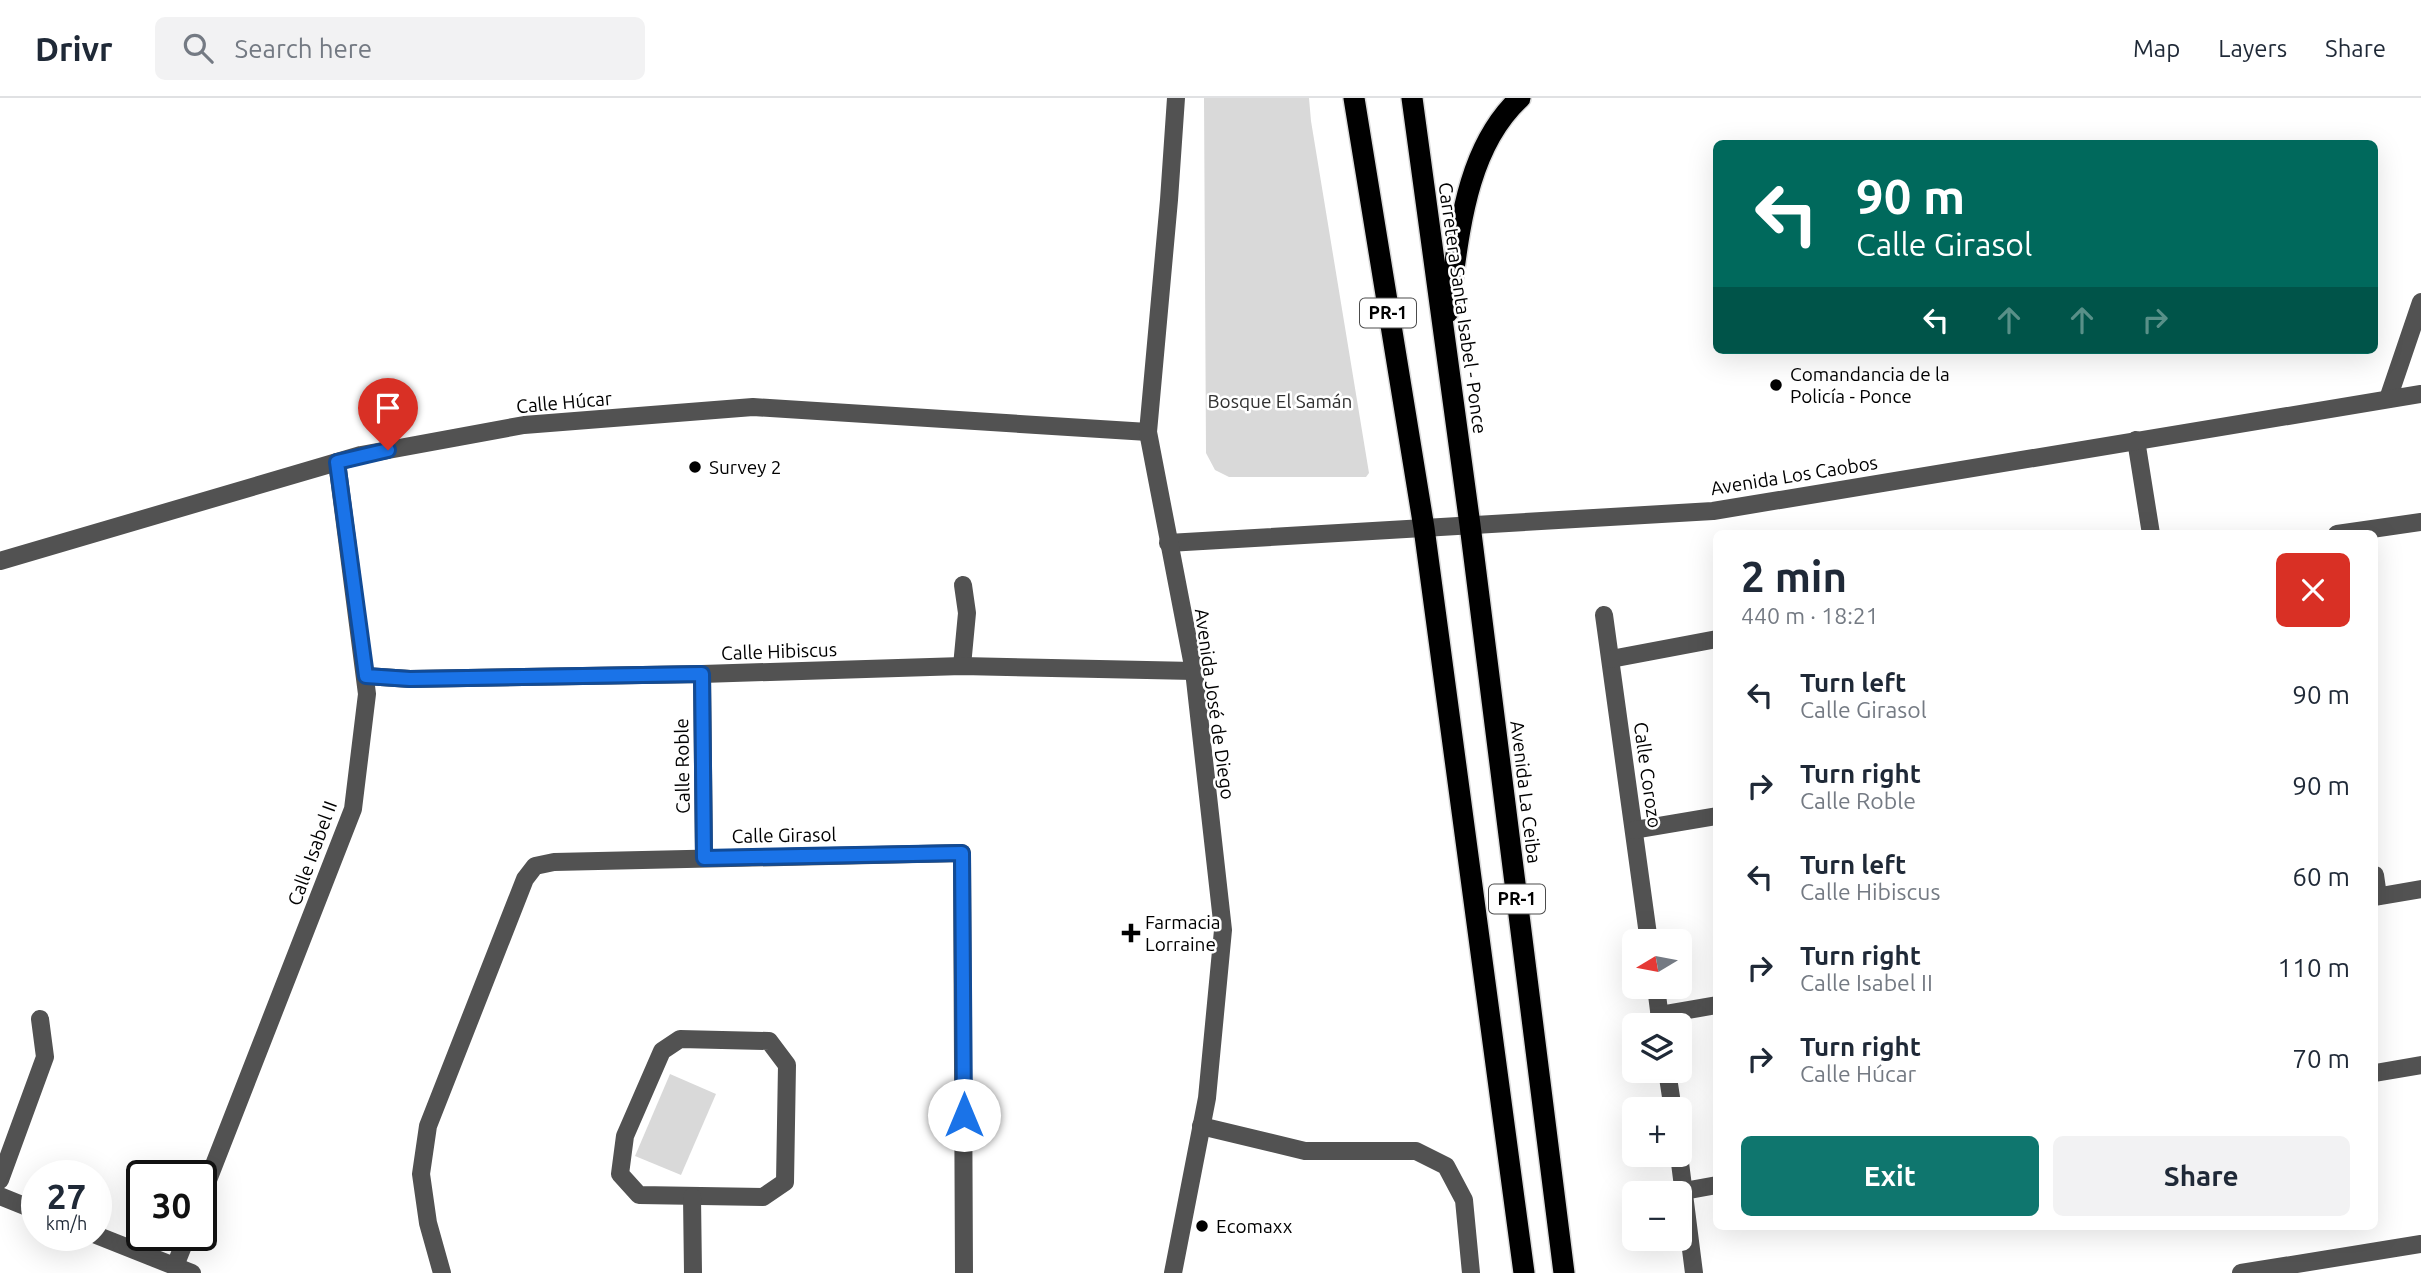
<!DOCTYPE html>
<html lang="en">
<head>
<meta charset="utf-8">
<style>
	:root { --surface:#fff; --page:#f2f2f3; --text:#1f2937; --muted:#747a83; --line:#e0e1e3; --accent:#0f766e }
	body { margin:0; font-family:Ubuntu,sans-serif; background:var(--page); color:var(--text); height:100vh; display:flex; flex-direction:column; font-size:26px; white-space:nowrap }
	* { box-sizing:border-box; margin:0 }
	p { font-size:23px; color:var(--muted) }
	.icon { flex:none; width:38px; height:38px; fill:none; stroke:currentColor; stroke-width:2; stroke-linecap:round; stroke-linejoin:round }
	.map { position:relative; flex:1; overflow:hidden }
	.side { position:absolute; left:1713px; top:432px; width:665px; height:700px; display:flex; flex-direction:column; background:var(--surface); border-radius:10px; box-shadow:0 7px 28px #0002 }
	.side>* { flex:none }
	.banner { position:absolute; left:1713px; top:42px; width:665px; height:214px; border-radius:10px; box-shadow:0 7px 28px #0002; background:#00695c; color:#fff; overflow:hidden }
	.needle { width:46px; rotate:260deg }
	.controls { position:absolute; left:1622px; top:831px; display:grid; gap:14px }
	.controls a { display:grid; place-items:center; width:70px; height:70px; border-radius:10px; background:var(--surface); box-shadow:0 7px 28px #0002; font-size:35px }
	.speed { position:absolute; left:21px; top:1062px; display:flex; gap:14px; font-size:35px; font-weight:700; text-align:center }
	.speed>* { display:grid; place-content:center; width:91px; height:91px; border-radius:50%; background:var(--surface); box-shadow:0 7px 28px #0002; line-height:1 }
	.speed small { font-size:18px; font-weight:400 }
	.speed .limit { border:4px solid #111; border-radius:10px; background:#fff; color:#111 }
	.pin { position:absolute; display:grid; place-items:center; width:60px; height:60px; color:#fff; margin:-72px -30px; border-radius:50% 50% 50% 0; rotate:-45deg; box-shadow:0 0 7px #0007 }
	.pin .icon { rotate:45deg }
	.me { position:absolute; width:77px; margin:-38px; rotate:0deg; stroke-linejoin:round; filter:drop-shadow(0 0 5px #0008) }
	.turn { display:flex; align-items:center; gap:24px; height:147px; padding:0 28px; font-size:32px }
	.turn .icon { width:91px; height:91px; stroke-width:2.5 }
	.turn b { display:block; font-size:49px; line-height:60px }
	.lanes { display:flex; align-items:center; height:66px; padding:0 28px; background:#0003; justify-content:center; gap:35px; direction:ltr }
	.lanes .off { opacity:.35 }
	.round { display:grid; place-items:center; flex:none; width:74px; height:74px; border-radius:10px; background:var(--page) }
	.overview { display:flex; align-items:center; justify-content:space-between; height:119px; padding:0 28px }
	h1 { font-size:42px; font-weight:700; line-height:52px }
	.primary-button { display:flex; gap:14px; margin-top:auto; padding:14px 28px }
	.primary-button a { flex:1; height:80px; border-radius:10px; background:var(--accent); color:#fff; font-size:28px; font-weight:700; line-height:80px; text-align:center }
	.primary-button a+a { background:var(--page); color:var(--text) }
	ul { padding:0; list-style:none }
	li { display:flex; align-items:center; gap:21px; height:91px; padding:0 28px }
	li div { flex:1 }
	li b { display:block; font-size:26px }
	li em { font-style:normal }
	header { display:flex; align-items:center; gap:42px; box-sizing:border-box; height:98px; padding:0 35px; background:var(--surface); border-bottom:2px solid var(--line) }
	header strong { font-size:33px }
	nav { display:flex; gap:38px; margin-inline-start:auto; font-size:24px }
	.search { width:490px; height:63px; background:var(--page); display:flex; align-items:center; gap:18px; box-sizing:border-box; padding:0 24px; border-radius:10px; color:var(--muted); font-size:26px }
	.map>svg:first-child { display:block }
	.green { fill:#d9d9d9 }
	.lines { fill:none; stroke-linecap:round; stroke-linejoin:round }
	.highway-casing { stroke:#dbdbdb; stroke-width:24 }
	.minor { stroke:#525252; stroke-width:18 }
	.highway { stroke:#000; stroke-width:21 }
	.route-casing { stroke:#114b97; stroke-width:18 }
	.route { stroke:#1a73e8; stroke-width:12 }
	.poi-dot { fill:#000; stroke:#fff; stroke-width:2.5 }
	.labels { text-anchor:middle; stroke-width:5; stroke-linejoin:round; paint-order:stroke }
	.shield { fill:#fff; stroke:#4c4c4c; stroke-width:2 }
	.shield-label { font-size:18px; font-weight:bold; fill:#000 }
	.street-label { font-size:19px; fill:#000; stroke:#fff }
	.poi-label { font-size:19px; fill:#000; stroke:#fff; text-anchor:start }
	.park-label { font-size:19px; fill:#303030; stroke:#fff }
</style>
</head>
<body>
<header>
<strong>Drivr</strong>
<div class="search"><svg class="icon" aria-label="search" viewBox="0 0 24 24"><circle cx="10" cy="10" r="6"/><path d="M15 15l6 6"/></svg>Search here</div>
<nav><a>Map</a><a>Layers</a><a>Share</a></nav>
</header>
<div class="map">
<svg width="2421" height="1175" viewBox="0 0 2421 1175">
	<rect width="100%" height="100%" fill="#fff"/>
	<g class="green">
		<path d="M 1204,0 L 1309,0 L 1311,23 L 1369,375 L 1366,379 L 1229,379 L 1215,372 L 1206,355 Z"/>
		<path d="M 670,976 L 716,996 L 681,1077 L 635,1058 Z"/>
	</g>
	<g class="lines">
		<g class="highway-casing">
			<g id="highway">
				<path d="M 1354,0 L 1424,430 L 1524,1175"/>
				<path d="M 1412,0 L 1470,427 L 1564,1175"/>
				<path d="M 1448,214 C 1459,142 1463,53 1520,0"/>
			</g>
		</g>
		<g class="minor">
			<path d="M 2388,301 L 2421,204"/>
			<path d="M 2136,342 L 2151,436"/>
			<path d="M 2337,436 L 2421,424"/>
			<path d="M 1168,445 L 1713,413 L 2421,296"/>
			<path d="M 0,463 L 361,357 L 524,327 L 753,309 L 1148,334"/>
			<path d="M 1604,517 L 1649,844"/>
			<path d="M 1611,561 L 1717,541"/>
			<path d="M 962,568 L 967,515 L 963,487"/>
			<path d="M 702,576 L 704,760"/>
			<path d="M 366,578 L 410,581 L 702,576 L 962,568 L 1194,573"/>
			<path d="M 1634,732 L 1717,718"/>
			<path d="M 2375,777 L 2378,798"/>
			<path d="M 2375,799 L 2421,791"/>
			<path d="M 1656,889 L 1661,928"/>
			<path d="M 1659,917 L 1717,907"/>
			<path d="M 680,941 L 769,943 L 787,967 L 785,1084 L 763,1099 L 639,1097 L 620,1076 L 625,1038 L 662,953 Z"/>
			<path d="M 1667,973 L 1673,1012"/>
			<path d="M 2375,975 L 2421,967"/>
			<path d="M 1201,1028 L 1305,1053 L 1416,1053 L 1446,1068 L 1464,1102 L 1471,1175"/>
			<path d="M 1679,1057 L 1694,1175"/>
			<path d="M 0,1082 L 45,959 L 40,921"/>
			<path d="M 1684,1093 L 1717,1087"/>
			<path d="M 0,1098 L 37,1113"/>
			<path d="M 692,1099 L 693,1175"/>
			<path d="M 201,1100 L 353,711 L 367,596 L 337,364"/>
			<path d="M 96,1137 L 192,1175"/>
			<path d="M 175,1168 L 187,1138"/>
			<path d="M 442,1175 L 428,1125 L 421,1076 L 428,1028 L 525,781 L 535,768 L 554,764 L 962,755 L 964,1175"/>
			<path d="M 1173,1175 L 1207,1000 L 1223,832 L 1194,573 L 1148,334 L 1169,102 L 1176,0"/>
			<path d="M 2241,1175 L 2421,1146"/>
		</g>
		<use href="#highway" class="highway"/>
	</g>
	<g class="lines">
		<g class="route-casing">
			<path id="route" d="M 388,352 L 337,364 L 366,578 L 410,581 L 702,576 L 704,760 L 962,755 L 964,1017"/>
		</g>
		<use href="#route" class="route"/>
	</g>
	<g class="poi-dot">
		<circle cx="1776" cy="287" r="7"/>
		<circle cx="695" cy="369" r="7"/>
		<path d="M1127.5 824.5h7v7h7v7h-7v7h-7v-7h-7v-7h7z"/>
		<circle cx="1202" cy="1128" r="7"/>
	</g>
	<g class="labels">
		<g class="shield">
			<rect x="1360" y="200.5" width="56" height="29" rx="5"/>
			<rect x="1489" y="786.5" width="56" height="29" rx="5"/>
		</g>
		<g class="shield-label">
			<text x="1388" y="221">PR-1</text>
			<text x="1517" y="807">PR-1</text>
		</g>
		<g class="street-label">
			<text transform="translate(1463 210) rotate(82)" y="7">Carretera Santa Isabel - Ponce</text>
			<text transform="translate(564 304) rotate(-5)" y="7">Calle Húcar</text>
			<text transform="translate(1794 377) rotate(-9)" y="7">Avenida Los Caobos</text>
			<text transform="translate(779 553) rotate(-2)" y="7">Calle Hibiscus</text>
			<text transform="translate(1215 606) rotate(82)" y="7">Avenida José de Diego</text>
			<text transform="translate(682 668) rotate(-91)" y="7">Calle Roble</text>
			<text transform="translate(1648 677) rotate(82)" y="7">Calle Corozo</text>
			<text transform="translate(1526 694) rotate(83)" y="7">Avenida La Ceiba</text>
			<text transform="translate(784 737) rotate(-1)" y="7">Calle Girasol</text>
			<text transform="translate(312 755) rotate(-70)" y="7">Calle Isabel II</text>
		</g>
		<g class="poi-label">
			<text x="1790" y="283">Comandancia de la<tspan x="1790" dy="22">Policía - Ponce</tspan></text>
			<text x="709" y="376">Survey 2</text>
			<text x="1145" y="831">Farmacia<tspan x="1145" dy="22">Lorraine</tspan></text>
			<text x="1216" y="1135">Ecomaxx</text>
		</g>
		<g class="park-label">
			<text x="1280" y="310">Bosque El Samán</text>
		</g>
	</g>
</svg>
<div class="controls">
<a><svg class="needle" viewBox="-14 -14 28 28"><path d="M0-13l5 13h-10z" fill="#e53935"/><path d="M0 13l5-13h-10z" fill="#747a83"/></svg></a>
<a><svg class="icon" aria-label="layers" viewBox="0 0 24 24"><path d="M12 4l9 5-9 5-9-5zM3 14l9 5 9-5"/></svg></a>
<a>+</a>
<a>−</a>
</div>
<div class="speed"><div>27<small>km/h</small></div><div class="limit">30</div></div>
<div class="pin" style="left:388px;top:352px;background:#d93025"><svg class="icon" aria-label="arrive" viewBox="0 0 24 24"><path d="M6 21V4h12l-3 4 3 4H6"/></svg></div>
<svg class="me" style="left:964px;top:1017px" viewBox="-20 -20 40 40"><circle r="19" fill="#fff"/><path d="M0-13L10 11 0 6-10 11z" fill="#1a73e8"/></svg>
<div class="banner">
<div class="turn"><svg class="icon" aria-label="left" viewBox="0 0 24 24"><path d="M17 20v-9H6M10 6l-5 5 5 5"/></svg><div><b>90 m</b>Calle Girasol</div></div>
<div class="lanes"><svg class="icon" aria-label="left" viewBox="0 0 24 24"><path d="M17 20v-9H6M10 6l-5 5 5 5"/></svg><svg class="icon off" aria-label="ahead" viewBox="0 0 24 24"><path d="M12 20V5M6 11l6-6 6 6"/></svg><svg class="icon off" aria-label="ahead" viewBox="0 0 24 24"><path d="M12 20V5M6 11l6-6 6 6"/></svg><svg class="icon off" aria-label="right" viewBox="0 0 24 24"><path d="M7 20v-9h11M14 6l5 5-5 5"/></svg></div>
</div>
<section class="side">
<div class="overview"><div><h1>2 min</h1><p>440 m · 18:21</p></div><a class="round" style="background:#d93025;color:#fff"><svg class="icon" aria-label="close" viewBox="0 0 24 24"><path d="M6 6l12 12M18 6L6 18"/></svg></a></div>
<ul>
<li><svg class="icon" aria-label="left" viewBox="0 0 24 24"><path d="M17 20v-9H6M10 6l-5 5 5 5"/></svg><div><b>Turn left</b><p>Calle Girasol</p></div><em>90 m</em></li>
<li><svg class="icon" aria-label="right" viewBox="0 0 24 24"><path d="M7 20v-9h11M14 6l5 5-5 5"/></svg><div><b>Turn right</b><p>Calle Roble</p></div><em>90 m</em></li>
<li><svg class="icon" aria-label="left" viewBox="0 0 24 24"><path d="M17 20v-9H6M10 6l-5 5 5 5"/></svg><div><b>Turn left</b><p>Calle Hibiscus</p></div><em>60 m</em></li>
<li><svg class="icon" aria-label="right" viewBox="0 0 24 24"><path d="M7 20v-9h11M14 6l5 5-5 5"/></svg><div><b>Turn right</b><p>Calle Isabel II</p></div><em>110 m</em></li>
<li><svg class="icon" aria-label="right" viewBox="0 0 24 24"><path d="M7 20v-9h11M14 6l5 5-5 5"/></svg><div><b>Turn right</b><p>Calle Húcar</p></div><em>70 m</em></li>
</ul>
<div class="primary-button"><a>Exit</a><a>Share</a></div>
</section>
</div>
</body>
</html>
